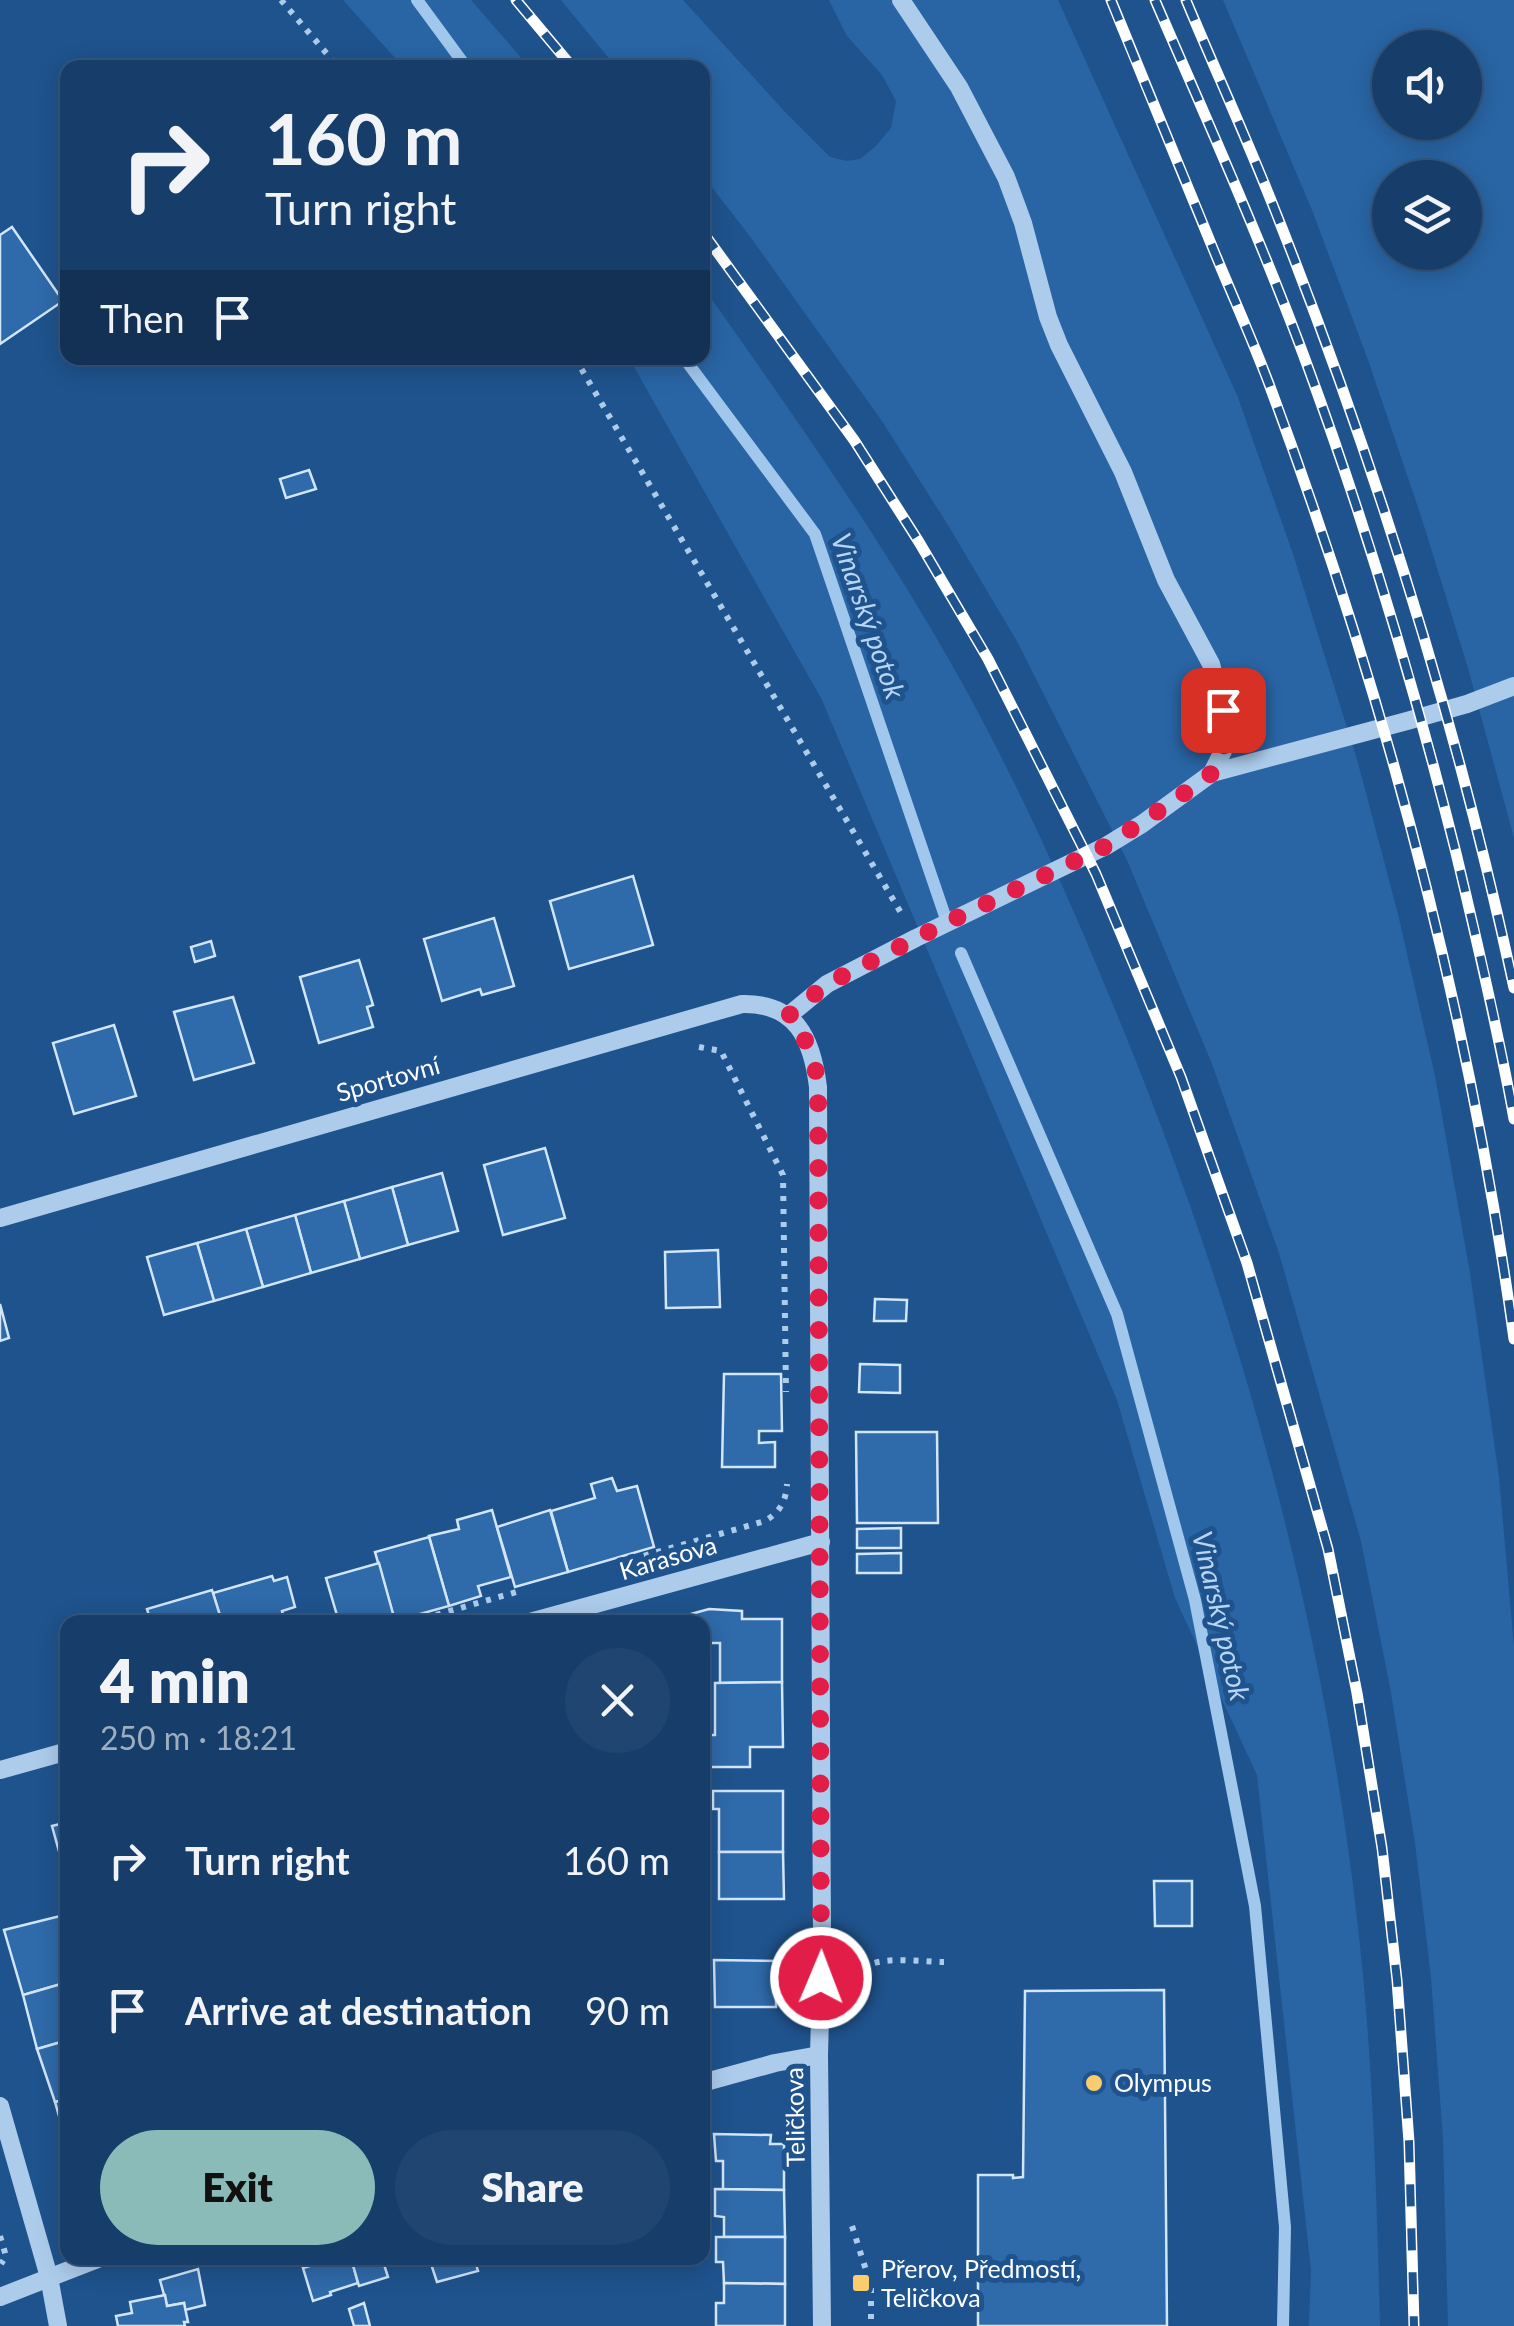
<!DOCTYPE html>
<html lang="en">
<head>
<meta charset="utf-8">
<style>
	:root { --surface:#173e6a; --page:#204570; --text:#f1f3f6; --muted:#9eaec1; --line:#36577e; --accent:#8bbbb9 }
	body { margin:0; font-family:Lato,sans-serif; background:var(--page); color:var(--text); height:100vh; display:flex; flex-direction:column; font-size:38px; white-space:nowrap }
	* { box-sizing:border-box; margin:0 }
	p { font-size:32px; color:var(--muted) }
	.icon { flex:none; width:55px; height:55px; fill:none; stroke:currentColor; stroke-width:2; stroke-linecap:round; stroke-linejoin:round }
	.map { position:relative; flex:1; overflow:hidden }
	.side { position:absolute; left:60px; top:1615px; width:650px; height:650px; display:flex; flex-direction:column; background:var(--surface); border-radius:20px; box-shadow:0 5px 25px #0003,0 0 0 2px var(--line) }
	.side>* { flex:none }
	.top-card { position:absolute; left:60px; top:60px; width:650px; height:305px; border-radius:20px; box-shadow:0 5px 25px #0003,0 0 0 2px var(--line); background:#173e6a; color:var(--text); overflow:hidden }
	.buttons { position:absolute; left:1372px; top:30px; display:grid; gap:20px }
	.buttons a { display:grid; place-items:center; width:110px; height:110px; border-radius:50%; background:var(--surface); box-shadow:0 5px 25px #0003,0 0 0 2px var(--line); font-size:50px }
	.pin { position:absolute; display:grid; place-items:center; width:85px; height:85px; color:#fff; margin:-42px; border-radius:20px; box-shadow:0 5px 15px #0006 }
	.me { position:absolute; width:110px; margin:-55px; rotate:1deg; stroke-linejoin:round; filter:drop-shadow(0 0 8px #0008) }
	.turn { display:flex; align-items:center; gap:35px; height:210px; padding:0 40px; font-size:45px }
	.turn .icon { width:130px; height:130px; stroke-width:2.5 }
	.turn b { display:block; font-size:70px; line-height:85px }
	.then { display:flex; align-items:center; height:95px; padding:0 40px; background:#0003; gap:20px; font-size:38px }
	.round { display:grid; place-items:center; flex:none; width:105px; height:105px; border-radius:52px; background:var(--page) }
	.overview { display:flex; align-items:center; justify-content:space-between; height:170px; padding:0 40px }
	h1 { font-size:60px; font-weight:800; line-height:75px }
	.primary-button { display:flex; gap:20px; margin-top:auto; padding:20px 40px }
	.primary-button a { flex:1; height:115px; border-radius:60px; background:var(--accent); color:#111; font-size:40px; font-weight:800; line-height:115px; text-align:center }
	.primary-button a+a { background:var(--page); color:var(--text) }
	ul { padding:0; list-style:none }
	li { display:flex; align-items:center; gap:30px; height:150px; padding:0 40px }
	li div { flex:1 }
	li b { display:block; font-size:38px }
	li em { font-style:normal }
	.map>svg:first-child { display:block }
	.green { fill:#2965a5; fill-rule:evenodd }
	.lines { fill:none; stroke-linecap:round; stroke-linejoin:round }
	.stream { stroke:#a1c7ed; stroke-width:12 }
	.building { fill:#2f6aaa; stroke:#d2e5f9; stroke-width:2.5 }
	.path { stroke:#adccec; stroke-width:6; stroke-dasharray:5 8; stroke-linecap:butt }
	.minor { stroke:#adccec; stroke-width:18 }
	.rail-casing { stroke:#fff; stroke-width:11 }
	.rail { stroke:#1f538d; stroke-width:8; stroke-dasharray:22; stroke-linecap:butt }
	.route { stroke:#e11d48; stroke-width:18; stroke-dasharray:0 32.4 }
	.poi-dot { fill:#facc6d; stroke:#1f538d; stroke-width:4 }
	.labels { text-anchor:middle; stroke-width:10; stroke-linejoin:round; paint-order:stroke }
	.street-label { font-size:25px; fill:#fff; stroke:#1f538d }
	.poi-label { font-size:25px; fill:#fff; stroke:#1f538d; text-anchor:start }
	.water-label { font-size:28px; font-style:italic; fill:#b9d5f3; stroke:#1f538d }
</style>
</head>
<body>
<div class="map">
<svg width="1514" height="2326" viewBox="0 0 1514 2326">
	<rect width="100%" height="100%" fill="#1f538d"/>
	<g class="green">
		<path d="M 343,0 L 471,0 L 529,67 L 403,67 Z"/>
		<path d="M 561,0 L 683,0 L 786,113 L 830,157 L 847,161 L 860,159 L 875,147 L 891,128 L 896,101 L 882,75 L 847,36 L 829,0 L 1058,0 L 1237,395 L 1293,554 L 1358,763 L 1398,914 L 1435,1076 L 1470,1273 L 1499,1477 L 1514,1647 L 1514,2326 L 1448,2326 L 1443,2139 L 1431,1977 L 1415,1843 L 1390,1687 L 1361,1541 L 1279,1253 L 1212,1064 L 1127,860 L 1018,643 L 948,525 L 882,421 L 749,235 L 703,176 L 702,68 L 616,67 Z"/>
		<path d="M 1223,0 L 1514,0 L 1514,838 L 1468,668 L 1421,516 L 1367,357 L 1312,210 ZM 1390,48 L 1465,48 L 1465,122 L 1390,122 ZM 1390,178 L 1465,178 L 1465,252 L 1390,252 Z"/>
		<path d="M 703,287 C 792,413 880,537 956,672 C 1015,777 1065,888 1111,1000 C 1242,1314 1333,1646 1364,1986 C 1374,2099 1377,2212 1380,2326 L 1309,2326 L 1311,2270 L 1257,1775 L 1175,1598 L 1117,1400 L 822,700 L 629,358 L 702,358 Z"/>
	</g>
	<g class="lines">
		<g class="stream">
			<path d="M 417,0 L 467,68"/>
			<path d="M 684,358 L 815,534 L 947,922"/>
			<path d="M 961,953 L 1117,1314 L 1195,1600 L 1255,1906 L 1285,2227 L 1283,2326"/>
		</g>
	</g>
	<g class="building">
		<path d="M 12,227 L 63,301 L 0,344 L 0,235 Z"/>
		<path d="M 309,470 L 316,489 L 286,498 L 280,479 Z"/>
		<path d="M 633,876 L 653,945 L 569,969 L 550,901 Z"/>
		<path d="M 494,918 L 514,986 L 482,995 L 480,989 L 442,1001 L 424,939 Z"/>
		<path d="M 211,941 L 215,956 L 195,962 L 191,947 Z"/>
		<path d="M 359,960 L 373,1005 L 367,1007 L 373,1027 L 319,1043 L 300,977 Z"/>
		<path d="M 233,997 L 254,1063 L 194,1080 L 174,1012 Z"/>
		<path d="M 114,1025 L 136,1096 L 74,1114 L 53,1043 Z"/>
		<path d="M 545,1148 L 565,1218 L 503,1235 L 484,1165 Z"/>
		<path d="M 442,1173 L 458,1231 L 408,1245 L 392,1187 Z"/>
		<path d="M 392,1187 L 408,1245 L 360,1259 L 344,1201 Z"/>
		<path d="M 344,1201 L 360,1259 L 311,1273 L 295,1215 Z"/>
		<path d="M 295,1215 L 311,1273 L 263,1287 L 246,1229 Z"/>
		<path d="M 246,1229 L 263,1287 L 214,1301 L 197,1243 Z"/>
		<path d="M 197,1243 L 214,1301 L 164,1315 L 147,1257 Z"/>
		<path d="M 718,1250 L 720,1307 L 666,1308 L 665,1252 Z"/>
		<path d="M 875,1299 L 907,1300 L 906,1321 L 874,1321 Z"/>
		<path d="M 0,1304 L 9,1338 L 0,1341 Z"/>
		<path d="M 860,1364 L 900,1365 L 900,1393 L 859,1392 Z"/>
		<path d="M 724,1374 L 781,1374 L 782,1431 L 759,1431 L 759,1443 L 775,1442 L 775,1467 L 722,1467 Z"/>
		<path d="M 856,1432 L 937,1432 L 938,1523 L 857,1523 Z"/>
		<path d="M 612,1478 L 617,1491 L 637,1486 L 654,1547 L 568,1572 L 551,1511 L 595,1498 L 591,1484 Z"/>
		<path d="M 492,1510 L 511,1577 L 478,1586 L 481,1596 L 449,1606 L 429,1536 L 459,1529 L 457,1520 Z"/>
		<path d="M 550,1510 L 568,1572 L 515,1587 L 497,1527 Z"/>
		<path d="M 901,1528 L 901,1548 L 857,1548 L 857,1529 Z"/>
		<path d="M 429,1537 L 449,1606 L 395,1621 L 375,1552 Z"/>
		<path d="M 901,1553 L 901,1573 L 857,1573 L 857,1554 Z"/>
		<path d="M 379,1563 L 395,1621 L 339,1622 L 326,1578 Z"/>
		<path d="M 272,1576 L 274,1581 L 287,1577 L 295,1607 L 282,1611 L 285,1622 L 222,1622 L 213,1593 Z"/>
		<path d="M 212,1590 L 222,1622 L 151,1622 L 147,1609 Z"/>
		<path d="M 709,1609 L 742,1611 L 742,1619 L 782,1619 L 782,1682 L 720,1683 L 720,1643 L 709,1643 L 709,1651 L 702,1651 L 702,1622 L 669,1622 L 669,1620 Z"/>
		<path d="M 782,1682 L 783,1747 L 750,1747 L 750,1767 L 702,1767 L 702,1743 L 709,1743 L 708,1735 L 715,1735 L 715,1683 Z"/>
		<path d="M 713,1791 L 783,1791 L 783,1852 L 719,1852 L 719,1809 L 713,1809 Z"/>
		<path d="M 68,1822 L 68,1877 L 66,1877 L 52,1826 Z"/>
		<path d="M 719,1852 L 783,1852 L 784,1899 L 719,1899 Z"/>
		<path d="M 1154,1881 L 1192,1881 L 1192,1926 L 1155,1926 Z"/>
		<path d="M 68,1914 L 68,1982 L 23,1995 L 4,1930 Z"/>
		<path d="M 714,1960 L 784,1961 L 783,1996 L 776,1996 L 776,2007 L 715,2007 Z"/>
		<path d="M 68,1982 L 68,2040 L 37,2049 L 23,1995 Z"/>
		<path d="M 1164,1990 L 1167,2326 L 978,2326 L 978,2175 L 1013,2175 L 1013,2178 L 1023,2177 L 1025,1991 Z"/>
		<path d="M 68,2040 L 68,2099 L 55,2102 L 37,2049 Z"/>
		<path d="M 68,2099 L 68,2148 L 55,2102 Z"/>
		<path d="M 714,2134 L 771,2135 L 770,2144 L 784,2144 L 784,2190 L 723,2189 L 723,2161 L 716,2161 Z"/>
		<path d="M 715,2189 L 784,2190 L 785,2237 L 724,2237 L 724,2217 L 715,2216 Z"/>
		<path d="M 716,2237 L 785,2237 L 785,2284 L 724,2283 L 723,2262 L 716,2262 Z"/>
		<path d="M 315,2258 L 351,2258 L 358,2283 L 330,2292 L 331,2295 L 313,2301 L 303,2268 L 317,2264 Z"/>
		<path d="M 351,2258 L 382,2258 L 388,2277 L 359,2286 Z"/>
		<path d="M 429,2258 L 474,2258 L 478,2271 L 437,2282 Z"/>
		<path d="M 198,2269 L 205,2305 L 185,2310 L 184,2303 L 167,2306 L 160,2280 Z"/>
		<path d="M 724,2283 L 785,2284 L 785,2326 L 716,2326 L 716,2303 L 724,2303 Z"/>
		<path d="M 165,2295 L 167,2306 L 184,2303 L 188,2322 L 184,2322 L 185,2326 L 118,2326 L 116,2316 L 132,2313 L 130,2302 Z"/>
		<path d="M 364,2303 L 370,2326 L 354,2326 L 349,2309 Z"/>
	</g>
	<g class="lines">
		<g class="path">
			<path d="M 281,0 L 339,68"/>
			<path d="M 575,358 L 901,913"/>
			<path d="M 699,1047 L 721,1051 L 783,1175 L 786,1392"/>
			<path d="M 619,1563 L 765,1521 C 780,1512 786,1501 787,1484"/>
			<path d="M 411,1622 L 520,1591"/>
			<path d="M 852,1975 C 874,1953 915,1962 944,1962"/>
			<path d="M 852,2226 L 871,2286 L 871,2326"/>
			<path d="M 0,2236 L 6,2256 L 1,2264"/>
		</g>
		<g class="minor">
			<path d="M 901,0 L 959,87 L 1006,177 L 1023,223 L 1048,317 L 1059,345 L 1123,472 L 1166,580 L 1211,664 L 1223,710 L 1226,733 L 1223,751 L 1212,773"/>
			<path d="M 788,1016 L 827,984 L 916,938 L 1106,846 L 1142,824 L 1212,773 L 1407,721 L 1467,704 L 1514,686"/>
			<path d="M 0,1218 L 742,1004 C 796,1003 812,1038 818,1087 L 822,1940 L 819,2055 L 822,2326"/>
			<path d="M 530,1622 L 821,1542"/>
			<path d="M 0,1770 L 68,1751"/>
			<path d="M 702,2083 L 775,2063 L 819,2055"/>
			<path d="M 0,2106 L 49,2277 L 58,2326"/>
			<path d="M 0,2297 L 100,2258"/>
		</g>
		<g class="rail-casing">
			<g id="rail">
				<path d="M 516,0 L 573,68"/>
				<path d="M 1111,0 C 1145,84 1180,167 1214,251 C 1232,295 1252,339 1269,384 C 1384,692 1469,1012 1514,1339"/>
				<path d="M 1155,0 C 1208,123 1263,244 1309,370 C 1367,528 1415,690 1456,853 C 1477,941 1498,1030 1514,1119"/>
				<path d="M 1186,0 C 1217,74 1251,148 1280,223 C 1378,471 1458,728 1514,988"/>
				<path d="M 702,231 L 854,440 L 919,542 L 988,659 L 1096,874 L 1181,1077 L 1247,1263 L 1328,1549 L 1357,1693 L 1382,1848 L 1397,1980 L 1409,2142 L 1414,2326"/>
			</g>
		</g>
		<use href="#rail" class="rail"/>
	</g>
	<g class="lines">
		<path class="route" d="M 821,1978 L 818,1086 C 815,1058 807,1038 788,1016 L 827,984 L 948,922 L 1106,846 L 1175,800 L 1212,773 L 1223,751 L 1226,733 L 1223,710"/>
	</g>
	<g class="poi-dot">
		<circle cx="1094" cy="2083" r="10"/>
		<rect x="851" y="2273" width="20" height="20" rx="5"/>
	</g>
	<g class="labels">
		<g class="street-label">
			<text transform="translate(388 1079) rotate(-16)" y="9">Sportovní</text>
			<text transform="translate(668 1558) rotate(-16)" y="9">Karasova</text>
			<text transform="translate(795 2117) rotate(-91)" y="9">Teličkova</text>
		</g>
		<g class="poi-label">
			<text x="1114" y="2092">Olympus</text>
			<text x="881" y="2278">Přerov, Předmostí,<tspan x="881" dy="29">Teličkova</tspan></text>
		</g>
		<g class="water-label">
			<text transform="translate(868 616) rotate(71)" y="10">Vinarský potok</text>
			<text transform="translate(1221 1616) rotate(77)" y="10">Vinarský potok</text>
		</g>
	</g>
</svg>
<div class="buttons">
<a><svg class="icon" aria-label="sound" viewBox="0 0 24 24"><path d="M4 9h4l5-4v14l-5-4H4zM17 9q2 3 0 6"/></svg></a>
<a><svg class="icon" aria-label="layers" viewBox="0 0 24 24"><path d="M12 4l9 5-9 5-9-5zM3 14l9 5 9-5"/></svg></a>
</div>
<div class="pin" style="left:1223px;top:710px;background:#d93025"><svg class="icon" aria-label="arrive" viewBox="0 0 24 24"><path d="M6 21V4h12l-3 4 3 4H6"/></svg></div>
<svg class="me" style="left:821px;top:1978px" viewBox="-20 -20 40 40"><circle r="17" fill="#e11d48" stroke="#fff" stroke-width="3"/><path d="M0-11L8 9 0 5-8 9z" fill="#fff"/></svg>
<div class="top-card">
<div class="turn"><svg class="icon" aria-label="right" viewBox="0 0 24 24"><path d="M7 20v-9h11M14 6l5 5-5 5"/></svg><div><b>160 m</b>Turn right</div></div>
<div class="then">Then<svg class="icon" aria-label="arrive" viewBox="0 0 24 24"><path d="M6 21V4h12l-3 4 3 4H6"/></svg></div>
</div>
<section class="side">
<div class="overview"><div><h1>4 min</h1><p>250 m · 18:21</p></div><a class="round"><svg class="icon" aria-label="close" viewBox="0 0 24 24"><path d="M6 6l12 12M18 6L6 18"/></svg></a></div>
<ul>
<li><svg class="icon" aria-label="right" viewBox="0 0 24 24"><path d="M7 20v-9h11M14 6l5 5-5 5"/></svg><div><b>Turn right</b></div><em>160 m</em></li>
<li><svg class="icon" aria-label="arrive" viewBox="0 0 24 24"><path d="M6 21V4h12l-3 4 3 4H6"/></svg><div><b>Arrive at destination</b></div><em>90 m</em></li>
</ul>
<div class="primary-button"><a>Exit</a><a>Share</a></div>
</section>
</div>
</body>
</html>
